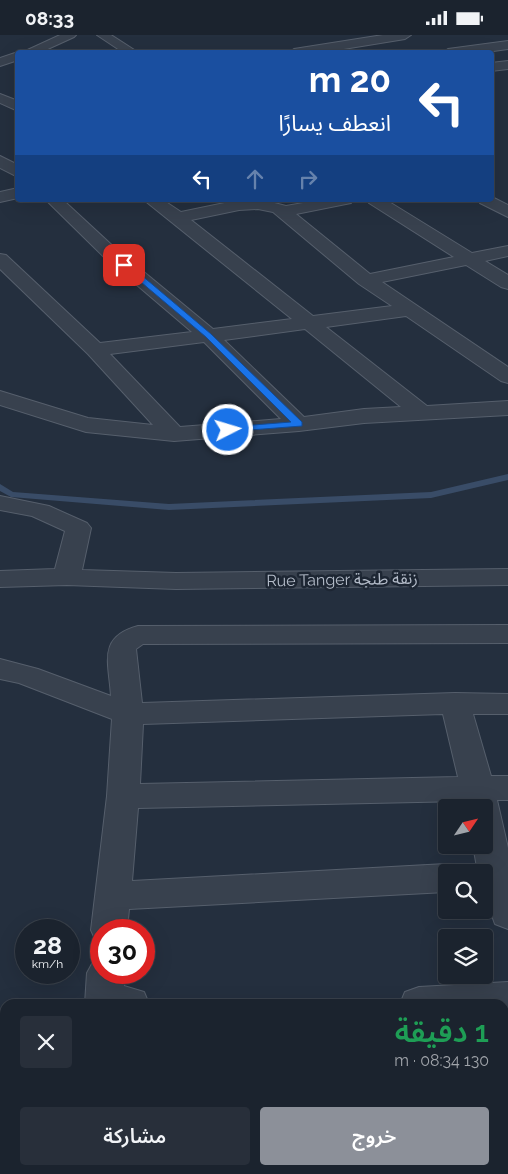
<!DOCTYPE html>
<html lang="ar">
<head>
<meta charset="utf-8">
<style>
	:root { --surface:#1b232e; --page:#282f3a; --text:#f1f3f6; --muted:#a0a4aa; --line:#39404a; --accent:#8c9099 }
	body { margin:0; font-family:Raleway,"Noto Sans Arabic",sans-serif; background:var(--page); color:var(--text); direction:rtl; height:100vh; display:flex; flex-direction:column; font-size:19px; white-space:nowrap }
	* { box-sizing:border-box; margin:0 }
	p { font-size:16px; color:var(--muted) }
	.icon { flex:none; width:28px; height:28px; fill:none; stroke:currentColor; stroke-width:2; stroke-linecap:round; stroke-linejoin:round }
	.map { position:relative; flex:1; overflow:hidden; direction:ltr }
	.drawer { position:absolute; left:0px; top:964px; width:509px; height:176px; display:flex; flex-direction:column; background:var(--surface); border-radius:15px 15px 0 0; box-shadow:0 5px 20px #0002,0 0 0 1px var(--line); direction:rtl }
	.drawer>* { flex:none }
	.top-card { position:absolute; left:15px; top:15px; width:479px; height:152px; border-radius:5px; box-shadow:0 5px 20px #0002,0 0 0 1px var(--line); direction:rtl; background:#1a4fa0; color:#fff; overflow:hidden }
	.needle { width:32px; rotate:55deg }
	.controls { position:absolute; left:438px; top:764px; display:grid; gap:10px }
	.controls a { display:grid; place-items:center; width:55px; height:55px; border-radius:5px; background:var(--surface); box-shadow:0 5px 20px #0002,0 0 0 1px var(--line); font-size:25px }
	.speed { position:absolute; left:15px; top:884px; display:flex; gap:10px; font-size:25px; font-weight:700; text-align:center }
	.speed>* { display:grid; place-content:center; width:65px; height:65px; border-radius:50%; background:var(--surface); box-shadow:0 5px 20px #0002,0 0 0 1px var(--line); line-height:1 }
	.speed small { font-size:12px; font-weight:400 }
	.speed .limit { border:8px solid #d22; background:#fff; color:#111 }
	.pin { position:absolute; display:grid; place-items:center; width:42px; height:42px; color:#fff; margin:-21px; border-radius:10px; box-shadow:0 2px 8px #0006 }
	.me { position:absolute; width:55px; margin:-28px; rotate:85deg; stroke-linejoin:round; filter:drop-shadow(0 0 4px #0008) }
	.turn { display:flex; align-items:center; gap:18px; height:105px; padding:0 20px; font-size:22px }
	.turn .icon { width:65px; height:65px; stroke-width:2.5 }
	.turn b { display:block; font-size:35px; line-height:42px }
	.lanes { display:flex; align-items:center; height:48px; padding:0 20px; background:#0003; justify-content:center; gap:25px; direction:ltr }
	.lanes .off { opacity:.35 }
	.round { display:grid; place-items:center; flex:none; width:52px; height:52px; border-radius:5px; background:var(--page) }
	.overview { display:flex; align-items:center; justify-content:space-between; height:85px; padding:0 20px }
	h1 { font-size:30px; font-weight:600; line-height:38px; color:#1e9e55 }
	.cta { display:flex; gap:10px; margin-top:auto; padding:10px 20px }
	.cta a { flex:1; height:58px; border-radius:5px; background:var(--accent); color:#fff; font-size:20px; font-weight:600; line-height:58px; text-align:center }
	.cta a+a { background:var(--page); color:var(--text) }
	.status { display:flex; justify-content:space-between; align-items:center; height:35px; padding:0 25px; background:var(--surface); direction:ltr }
	.status svg { height:14px; fill:currentColor }
	.map>svg:first-child { display:block }
	.lines { fill:none; stroke-linecap:round; stroke-linejoin:round }
	.stream { fill:#394c67; fill-rule:evenodd }
	.street-casing { stroke:#565f6c; stroke-width:2 }
	.street { fill:#38414e; fill-rule:evenodd }
	.route { fill:#1a73e8; stroke:#114b97 }
	.labels { text-anchor:middle; stroke-width:5; stroke-linejoin:round; paint-order:stroke }
	.street-label { font-size:16px; fill:#b4bcc9; stroke:#1d2633 }
</style>
</head>
<body>
<div class="status"><b>08:33</b><svg viewBox="0 0 49 12"><path d="M0 12V9h3v3zM5 12V6h3v6zM10 12V3h3v9zM15 12V0h3v12zM26 1h20v11H26zM47 4h2v5h-2z"/></svg></div>
<div class="map">
<svg width="508" height="1139" viewBox="0 0 508 1139">
	<rect width="100%" height="100%" fill="#242f3e"/>
	<g class="lines">
		<path class="stream" d="M 508,439 L 508,445 L 431,463 L 169,475 L 11,462 L 0,456 L 0,449 L 13,457 L 169,469 L 431,457 Z"/>
		<g class="street-casing">
			<g id="street">
				<path d="M 60,0 L 76,0 L 74,2 L 39,18 L 21,18 Z"/>
				<path d="M 97,0 L 111,0 L 139,18 L 124,18 Z"/>
				<path d="M 383,0 L 411,0 L 405,4 L 319,18 L 288,18 L 294,14 Z"/>
				<path d="M 508,6 L 508,14 L 479,18 L 442,18 L 448,14 Z"/>
				<path d="M 18,17 L 18,25 L 0,31 L 0,23 Z"/>
				<path d="M 508,26 L 508,34 L 491,36 L 491,28 Z"/>
				<path d="M 0,59 L 18,66 L 18,76 L 0,68 Z"/>
				<path d="M 0,121 L 18,130 L 18,142 L 0,133 Z"/>
				<path d="M 18,153 L 18,163 L 0,167 L 0,157 Z"/>
				<path d="M 492,162 L 508,170 L 508,182 L 480,168 L 478,165 L 491,165 Z"/>
				<path d="M 46,165 L 63,165 L 116,214 L 213,294 L 292,284 L 144,165 L 163,165 L 181,177 L 239,165 L 263,165 L 286,171 L 320,165 L 353,165 L 351,168 L 296,179 L 370,239 L 454,222 L 369,168 L 367,165 L 386,165 L 472,218 L 508,211 L 508,221 L 485,226 L 508,240 L 508,254 L 501,252 L 466,230 L 382,247 L 508,332 L 508,348 L 501,346 L 406,281 L 326,292 L 427,371 L 508,366 L 508,380 L 364,388 L 299,396 L 174,406 L 86,397 L 0,370 L 0,356 L 88,383 L 153,390 L 88,319 L 0,234 L 0,219 L 6,220 L 100,308 L 192,297 L 104,222 ZM 258,174 L 273,177 L 359,249 L 392,271 L 313,281 L 191,185 L 239,175 ZM 305,294 L 401,372 L 364,374 L 304,382 L 224,305 ZM 204,307 L 281,384 L 180,392 L 110,319 Z"/>
				<path d="M 0,461 L 49,471 L 87,488 L 91,493 L 82,535 L 176,538 L 508,534 L 508,550 L 176,554 L 67,550 L 0,552 L 0,536 L 55,534 L 65,496 L 32,481 L 0,475 Z"/>
				<path d="M 508,590 L 508,608 L 143,609 L 136,614 L 142,668 L 455,658 L 508,659 L 508,679 L 473,679 L 491,741 L 508,741 L 508,765 L 497,765 L 508,813 L 508,894 L 495,889 L 484,858 L 484,838 L 478,838 L 473,810 L 484,810 L 484,772 L 467,772 L 464,766 L 138,773 L 132,846 L 446,829 L 458,833 L 461,838 L 446,838 L 446,857 L 129,874 L 127,895 L 101,895 L 101,907 L 96,906 L 91,895 L 107,761 L 112,684 L 19,648 L 0,644 L 0,624 L 38,634 L 111,661 C 109,628 97,602 138,591 ZM 443,679 L 458,742 L 140,749 L 143,689 Z"/>
				<path d="M 101,924 L 101,938 L 125,938 L 124,951 L 144,957 L 149,969 L 85,969 L 87,938 L 93,927 Z"/>
				<path d="M 508,947 L 508,981 L 504,981 L 504,969 L 400,969 L 405,957 L 419,952 Z"/>
				<rect x="0" y="992" width="5" height="36"/>
				<rect x="66" y="1135" width="44" height="4"/>
			</g>
		</g>
		<use href="#street" class="street"/>
	</g>
	<path class="route" d="M 122,228 L 127,228 L 211,299 L 302,387 L 302,391 L 224,397 L 224,393 L 228,392 L 291,387 L 206,302 L 122,231 Z"/>
	<g class="labels">
		<g class="street-label">
			<text transform="translate(342 544) rotate(-1)" y="6">Rue Tanger زنقة طنجة</text>
		</g>
	</g>
</svg>
<div class="controls">
<a><svg class="needle" viewBox="-14 -14 28 28"><path d="M0-13l5 13h-10z" fill="#e53935"/><path d="M0 13l5-13h-10z" fill="#a0a4aa"/></svg></a>
<a><svg class="icon" aria-label="search" viewBox="0 0 24 24"><circle cx="10" cy="10" r="6"/><path d="M15 15l6 6"/></svg></a>
<a><svg class="icon" aria-label="layers" viewBox="0 0 24 24"><path d="M12 4l9 5-9 5-9-5zM3 14l9 5 9-5"/></svg></a>
</div>
<div class="speed"><div>28<small>km/h</small></div><div class="limit">30</div></div>
<div class="pin" style="left:124px;top:230px;background:#d93025"><svg class="icon" aria-label="arrive" viewBox="0 0 24 24"><path d="M6 21V4h12l-3 4 3 4H6"/></svg></div>
<svg class="me" style="left:228px;top:395px" viewBox="-20 -20 40 40"><circle r="17" fill="#1a73e8" stroke="#fff" stroke-width="3"/><path d="M0-11L8 9 0 5-8 9z" fill="#fff"/></svg>
<div class="top-card">
<div class="turn"><svg class="icon" aria-label="left" viewBox="0 0 24 24"><path d="M17 20v-9H6M10 6l-5 5 5 5"/></svg><div><b>20 m</b>انعطف يسارًا</div></div>
<div class="lanes"><svg class="icon" aria-label="left" viewBox="0 0 24 24"><path d="M17 20v-9H6M10 6l-5 5 5 5"/></svg><svg class="icon off" aria-label="ahead" viewBox="0 0 24 24"><path d="M12 20V5M6 11l6-6 6 6"/></svg><svg class="icon off" aria-label="right" viewBox="0 0 24 24"><path d="M7 20v-9h11M14 6l5 5-5 5"/></svg></div>
</div>
<section class="drawer">
<div class="overview"><div><h1>1 دقيقة</h1><p>130 m · 08:34</p></div><a class="round"><svg class="icon" aria-label="close" viewBox="0 0 24 24"><path d="M6 6l12 12M18 6L6 18"/></svg></a></div>
<div class="cta"><a>خروج</a><a>مشاركة</a></div>
</section>
</div>
</body>
</html>
